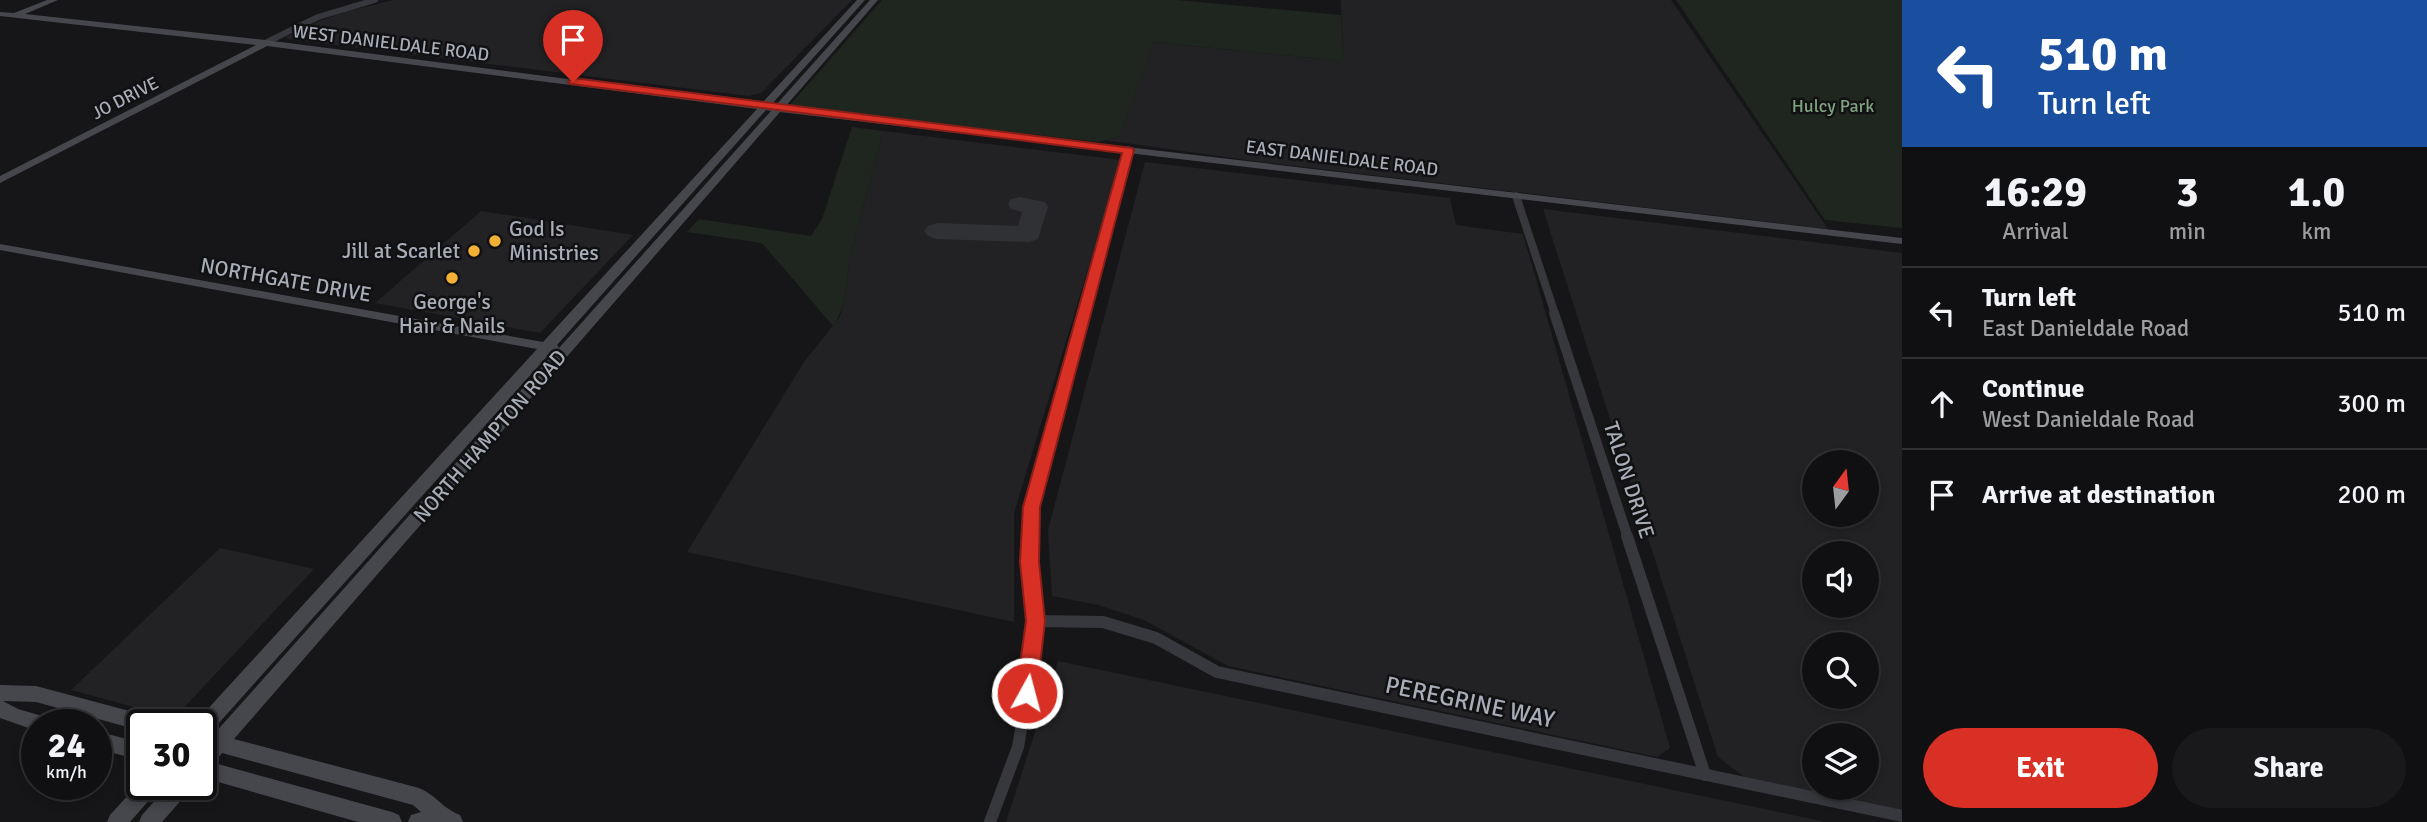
<!DOCTYPE html>
<html lang="en">
<head>
<meta charset="utf-8">
<style>
	:root { --surface:#101012; --page:#19191b; --text:#f1f3f6; --muted:#9c9d9f; --line:#303032; --accent:#d93025 }
	body { margin:0; font-family:Signika,sans-serif; background:var(--page); color:var(--text); height:100vh; display:flex; flex-direction:column; font-size:26px; white-space:nowrap }
	* { box-sizing:border-box; margin:0 }
	p { font-size:23px; color:var(--muted) }
	.icon { flex:none; width:38px; height:38px; fill:none; stroke:currentColor; stroke-width:2; stroke-linecap:round; stroke-linejoin:round }
	.map { position:relative; flex:1; overflow:hidden }
	.side { display:flex; flex-direction:column; background:var(--surface); width:525px }
	.side>* { flex:none }
	.hud { background:#1a4fa0; color:#fff; overflow:hidden }
	.needle { width:46px; rotate:15deg }
	.controls { position:absolute; left:1802px; top:450px; display:grid; gap:14px }
	.controls a { display:grid; place-items:center; width:77px; height:77px; border-radius:50%; background:var(--surface); box-shadow:0 4px 10px #0003,0 0 0 2px var(--line); font-size:35px }
	.speed { position:absolute; left:21px; top:709px; display:flex; gap:14px; font-size:35px; font-weight:700; text-align:center }
	.speed>* { display:grid; place-content:center; width:91px; height:91px; border-radius:50%; background:var(--surface); box-shadow:0 4px 10px #0003,0 0 0 2px var(--line); line-height:1 }
	.speed small { font-size:18px; font-weight:400 }
	.speed .limit { border:4px solid #111; border-radius:10px; background:#fff; color:#111 }
	.pin { position:absolute; display:grid; place-items:center; width:60px; height:60px; color:#fff; margin:-72px -30px; border-radius:50% 50% 50% 0; rotate:-45deg; box-shadow:0 0 7px #0007 }
	.pin .icon { rotate:45deg }
	.me { position:absolute; width:77px; margin:-38px; rotate:7deg; stroke-linejoin:round; filter:drop-shadow(0 0 5px #0008) }
	.turn { display:flex; align-items:center; gap:24px; height:147px; padding:0 21px; font-size:32px }
	.turn .icon { width:91px; height:91px; stroke-width:2.5 }
	.turn b { display:block; font-size:49px; line-height:60px }
	.eta { display:flex; justify-content:space-evenly; align-items:center; height:119px; text-align:center }
	.eta b { font-size:42px; font-weight:800; line-height:49px }
	.cta { display:flex; gap:14px; margin-top:auto; padding:14px 21px }
	.cta a { flex:1; height:80px; border-radius:42px; background:var(--accent); color:#fff; font-size:28px; font-weight:800; line-height:80px; text-align:center }
	.cta a+a { background:var(--page); color:var(--text) }
	ul { padding:0; list-style:none }
	li { display:flex; align-items:center; gap:21px; height:91px; padding:0 21px; border-top:2px solid var(--line) }
	li div { flex:1 }
	li b { display:block; font-size:26px }
	li em { font-style:normal }
	main { display:flex; flex:1; min-height:0 }
	.map>svg:first-child { display:block }
	.built { fill:#222225; fill-rule:evenodd }
	.green { fill:#1e261f }
	.lines { fill:none; stroke-linecap:round; stroke-linejoin:round }
	.taxiway { fill:#303135; fill-rule:evenodd }
	.street-far3 { stroke:#37383d; stroke-width:6 }
	.street-far2 { stroke:#37383d; stroke-width:8 }
	.street-far1 { stroke:#37383d; stroke-width:10 }
	.street { stroke:#37383d; stroke-width:12 }
	.secondary { fill:#45474d; fill-rule:evenodd }
	.route { fill:#d93025; stroke:#8d1f18; stroke-width:2 }
	.poi-dot { fill:#f2b134; stroke:#111113; stroke-width:2.5 }
	.labels { text-anchor:middle; stroke-width:5; stroke-linejoin:round; paint-order:stroke }
	.far-street-label { font-size:18px; fill:#a8adb8; stroke:#111113 }
	.far-park-label { font-size:18px; fill:#7fa381; stroke:#111113 }
	.poi-label { font-size:21px; fill:#a8adb8; stroke:#111113; text-anchor:start }
	.street-label { font-size:21px; fill:#a8adb8; stroke:#111113 }
	.near-street-label { font-size:24px; fill:#a8adb8; stroke:#111113 }
</style>
</head>
<body>
<main>
<div class="map">
<svg width="1902" height="822" viewBox="0 0 1902 822">
	<rect width="100%" height="100%" fill="#161618"/>
	<g class="built">
		<path d="M 394,0 L 852,0 L 761,93 L 749,96 L 287,39 L 286,37 L 317,22 L 344,12 Z"/>
		<path d="M 1341,0 L 1671,0 L 1828,229 L 1261,162 L 1104,140 L 1120,136 L 1152,42 L 1343,61 Z"/>
		<path d="M 883,131 L 1121,160 L 1014,513 L 1014,622 L 687,552 L 804,362 L 839,318 L 844,303 L 850,257 Z"/>
		<path d="M 1145,162 L 1450,198 L 1456,225 L 1523,234 L 1670,748 L 1657,757 L 1228,666 L 1144,620 L 1098,605 L 1052,596 L 1048,530 Z"/>
		<path d="M 1543,209 L 1902,253 L 1902,810 L 1744,777 L 1718,757 ZM 1815,462 L 1867,462 L 1867,514 L 1815,514 ZM 1815,553 L 1867,553 L 1867,606 L 1815,606 ZM 1815,644 L 1867,644 L 1867,696 L 1815,696 ZM 1815,735 L 1867,735 L 1867,788 L 1815,788 Z"/>
		<path d="M 481,211 L 527,218 L 633,235 L 540,333 L 375,303 Z"/>
		<path d="M 220,548 L 314,569 L 174,718 L 71,690 Z"/>
		<path d="M 1058,661 L 1826,822 L 1006,822 Z"/>
	</g>
	<g class="green">
		<path d="M 882,0 L 1176,0 L 1341,15 L 1343,61 L 1153,42 L 1120,136 L 1098,142 L 789,106 Z"/>
		<path d="M 1676,0 L 1902,0 L 1902,228 L 1825,220 Z"/>
		<path d="M 852,127 L 883,131 L 850,257 L 844,303 L 834,327 L 762,243 L 687,232 L 699,219 L 811,236 L 822,219 Z"/>
	</g>
	<g class="lines">
		<path class="taxiway" d="M 1020,197 L 1045,202 L 1048,207 L 1038,239 L 1029,242 L 937,239 L 928,236 L 924,231 L 928,226 L 937,223 L 1018,226 L 1022,212 L 1011,209 L 1008,204 L 1011,199 Z"/>
		<path class="street-far3" d="M 265,43 L 318,17 L 375,0"/>
		<g class="street-far2">
			<path d="M 1516,196 L 1555,314"/>
			<path d="M 1083,314 L 1128,150"/>
		</g>
		<g class="street-far1">
			<path d="M 1554,313 L 1628,538"/>
			<path d="M 1030,538 L 1031,507 L 1084,313"/>
		</g>
		<g class="street">
			<path d="M 1627,536 L 1705,775"/>
			<path d="M 1035,621 L 1103,622 L 1156,638 L 1217,672 L 1902,816"/>
			<path d="M 990,822 L 1018,747 L 1027,693 L 1035,621 L 1029,562 L 1030,536"/>
		</g>
		<g class="secondary">
			<path d="M 47,0 L 58,0 L 25,14 L 265,40 L 761,104 L 857,0 L 865,0 L 771,105 L 775,106 L 870,0 L 878,0 L 785,107 L 1902,238 L 1902,244 L 780,112 L 234,739 L 419,788 C 435,794 443,809 460,815 L 463,822 L 408,822 L 411,815 L 421,812 L 413,805 L 222,753 L 214,763 L 392,812 L 399,815 L 402,822 L 358,822 L 201,777 L 201,724 L 194,724 L 537,349 L 0,250 L 0,244 L 543,342 L 757,109 L 267,46 L 0,183 L 0,176 L 256,45 L 0,16 L 0,12 L 14,13 ZM 766,110 L 771,111 L 559,348 L 557,345 ZM 556,351 L 214,734 L 210,733 L 551,352 Z"/>
			<path d="M 0,685 L 36,686 L 148,716 L 155,718 L 157,724 L 142,724 L 142,731 L 36,702 L 3,701 L 18,709 L 49,718 L 51,724 L 37,724 L 37,731 L 0,718 Z"/>
			<path d="M 96,731 L 142,743 L 142,761 L 96,748 Z"/>
			<path d="M 142,780 L 142,784 L 161,784 L 158,790 L 130,822 L 107,822 L 110,815 Z"/>
			<path d="M 170,784 L 193,784 L 190,790 L 162,822 L 139,822 L 142,815 Z"/>
		</g>
	</g>
	<path class="route" d="M 573,78 L 1132,148 L 1134,150 L 1040,507 L 1039,562 L 1045,621 L 1037,693 L 1034,699 L 1027,702 L 1019,699 L 1016,693 L 1026,621 L 1020,562 L 1023,507 L 1122,153 L 570,84 L 568,82 Z"/>
	<g class="poi-dot">
		<circle cx="495" cy="241" r="7"/>
		<circle cx="474" cy="251" r="7"/>
		<circle cx="452" cy="278" r="7"/>
	</g>
	<g class="labels">
		<g class="far-street-label">
			<text transform="translate(391 43) rotate(7)" y="6">WEST DANIELDALE ROAD</text>
			<text transform="translate(125 98) rotate(-27)" y="6">JO DRIVE</text>
			<text transform="translate(1342 158) rotate(7)" y="6">EAST DANIELDALE ROAD</text>
		</g>
		<g class="far-park-label">
			<text x="1833" y="112">Hulcy Park</text>
		</g>
		<g class="poi-label">
			<text x="509" y="236">God Is<tspan x="509" dy="24">Ministries</tspan></text>
			<text x="460" y="258" text-anchor="end">Jill at Scarlet</text>
			<text x="452" y="309" text-anchor="middle">George's<tspan x="452" dy="24">Hair &amp; Nails</tspan></text>
		</g>
		<g class="street-label">
			<text transform="translate(286 280) rotate(10)" y="7">NORTHGATE DRIVE</text>
			<text transform="translate(490 436) rotate(-49)" y="7">NORTH HAMPTON ROAD</text>
			<text transform="translate(1629 480) rotate(72)" y="7">TALON DRIVE</text>
		</g>
		<g class="near-street-label">
			<text transform="translate(1470 702) rotate(12)" y="8">PEREGRINE WAY</text>
		</g>
	</g>
</svg>
<div class="controls">
<a><svg class="needle" viewBox="-14 -14 28 28"><path d="M0-13l5 13h-10z" fill="#e53935"/><path d="M0 13l5-13h-10z" fill="#9c9d9f"/></svg></a>
<a><svg class="icon" aria-label="sound" viewBox="0 0 24 24"><path d="M4 9h4l5-4v14l-5-4H4zM17 9q2 3 0 6"/></svg></a>
<a><svg class="icon" aria-label="search" viewBox="0 0 24 24"><circle cx="10" cy="10" r="6"/><path d="M15 15l6 6"/></svg></a>
<a><svg class="icon" aria-label="layers" viewBox="0 0 24 24"><path d="M12 4l9 5-9 5-9-5zM3 14l9 5 9-5"/></svg></a>
</div>
<div class="speed"><div>24<small>km/h</small></div><div class="limit">30</div></div>
<div class="pin" style="left:573px;top:82px;background:#d93025"><svg class="icon" aria-label="arrive" viewBox="0 0 24 24"><path d="M6 21V4h12l-3 4 3 4H6"/></svg></div>
<svg class="me" style="left:1027px;top:693px" viewBox="-20 -20 40 40"><circle r="17" fill="#d93025" stroke="#fff" stroke-width="3"/><path d="M0-11L8 9 0 5-8 9z" fill="#fff"/></svg>
</div>
<section class="side">
<div class="hud">
<div class="turn"><svg class="icon" aria-label="left" viewBox="0 0 24 24"><path d="M17 20v-9H6M10 6l-5 5 5 5"/></svg><div><b>510 m</b>Turn left</div></div>
</div>
<div class="eta">
<div><b>16:29</b><p>Arrival</p></div>
<div><b>3</b><p>min</p></div>
<div><b>1.0</b><p>km</p></div>
</div>
<ul>
<li><svg class="icon" aria-label="left" viewBox="0 0 24 24"><path d="M17 20v-9H6M10 6l-5 5 5 5"/></svg><div><b>Turn left</b><p>East Danieldale Road</p></div><em>510 m</em></li>
<li><svg class="icon" aria-label="ahead" viewBox="0 0 24 24"><path d="M12 20V5M6 11l6-6 6 6"/></svg><div><b>Continue</b><p>West Danieldale Road</p></div><em>300 m</em></li>
<li><svg class="icon" aria-label="arrive" viewBox="0 0 24 24"><path d="M6 21V4h12l-3 4 3 4H6"/></svg><div><b>Arrive at destination</b></div><em>200 m</em></li>
</ul>
<div class="cta"><a>Exit</a><a>Share</a></div>
</section>
</main>
</body>
</html>
